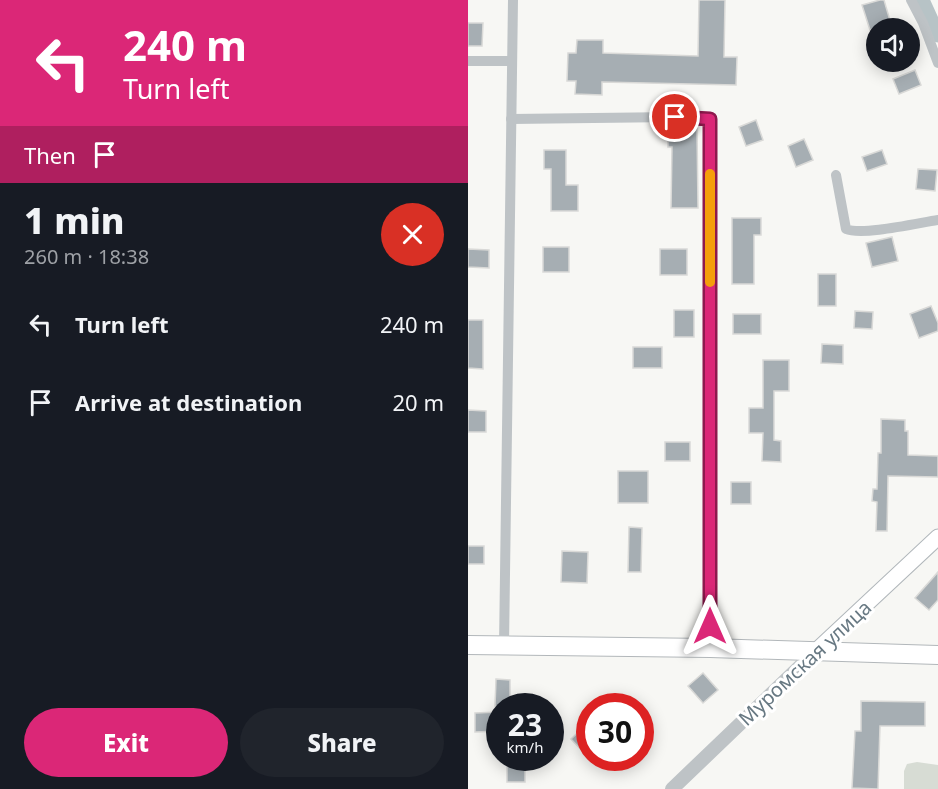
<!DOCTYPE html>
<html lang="en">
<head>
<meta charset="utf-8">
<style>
	:root { --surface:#171b24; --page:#20242c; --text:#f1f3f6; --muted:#9ea1a6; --accent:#db2777 }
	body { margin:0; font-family:"Noto Sans",sans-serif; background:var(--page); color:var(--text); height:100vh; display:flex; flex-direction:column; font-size:22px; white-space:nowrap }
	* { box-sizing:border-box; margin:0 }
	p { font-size:20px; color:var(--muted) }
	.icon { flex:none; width:33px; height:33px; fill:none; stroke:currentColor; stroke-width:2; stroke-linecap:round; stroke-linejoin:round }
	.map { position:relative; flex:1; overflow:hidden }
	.panel { display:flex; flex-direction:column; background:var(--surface); width:468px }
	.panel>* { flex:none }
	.banner { background:#db2777; color:#fff; overflow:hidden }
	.controls { position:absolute; left:398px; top:18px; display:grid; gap:12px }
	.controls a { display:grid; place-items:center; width:54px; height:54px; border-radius:50%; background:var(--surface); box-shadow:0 3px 15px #0003; font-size:30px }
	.speed { position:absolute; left:18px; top:693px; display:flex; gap:12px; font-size:30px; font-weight:700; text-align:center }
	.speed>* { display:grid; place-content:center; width:78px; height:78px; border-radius:50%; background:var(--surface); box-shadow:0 3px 15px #0003; line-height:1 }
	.speed small { font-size:15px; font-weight:400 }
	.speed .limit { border:9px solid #d22; background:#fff; color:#111 }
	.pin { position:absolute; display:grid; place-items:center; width:51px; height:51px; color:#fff; margin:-26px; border:3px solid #fff; border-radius:50%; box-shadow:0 2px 6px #0007 }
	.me { position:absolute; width:66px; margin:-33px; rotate:0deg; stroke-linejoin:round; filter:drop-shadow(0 0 4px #0008) }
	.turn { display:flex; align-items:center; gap:21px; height:126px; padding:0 24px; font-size:27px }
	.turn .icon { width:78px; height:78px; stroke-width:2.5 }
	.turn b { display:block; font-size:42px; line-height:51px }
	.then { display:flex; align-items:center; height:57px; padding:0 24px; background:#0003; gap:12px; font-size:22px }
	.round { display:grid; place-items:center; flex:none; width:63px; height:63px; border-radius:32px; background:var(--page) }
	.summary { display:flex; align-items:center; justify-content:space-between; height:102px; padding:0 24px }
	h1 { font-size:36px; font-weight:800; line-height:45px }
	.button { display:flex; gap:12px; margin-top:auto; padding:12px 24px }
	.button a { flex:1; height:69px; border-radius:36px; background:var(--accent); color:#fff; font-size:24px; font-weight:800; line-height:69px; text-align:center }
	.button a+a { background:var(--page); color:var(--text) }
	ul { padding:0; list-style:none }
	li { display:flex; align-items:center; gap:18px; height:78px; padding:0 24px }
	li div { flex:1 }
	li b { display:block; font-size:22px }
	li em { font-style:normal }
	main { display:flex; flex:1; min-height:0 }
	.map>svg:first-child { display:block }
	.green { fill:#d7dcd4 }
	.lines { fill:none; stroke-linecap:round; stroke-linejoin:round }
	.canal { stroke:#b7c3c6; stroke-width:15 }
	.building { fill:#a6aeb3; stroke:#d9d9d7; stroke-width:1.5 }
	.secondary-casing { stroke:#b1b7bb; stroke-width:17 }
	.primary-casing { stroke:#b2b7ba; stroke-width:20 }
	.minor { stroke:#bec3c6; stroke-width:10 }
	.tertiary { stroke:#bec3c6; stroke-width:14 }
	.secondary { stroke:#fff; stroke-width:15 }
	.primary { stroke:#fff; stroke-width:18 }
	.route-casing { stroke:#8e194d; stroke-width:15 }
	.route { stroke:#db2777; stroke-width:10 }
	.slow { stroke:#f59e0b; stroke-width:10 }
	.labels { text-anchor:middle; stroke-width:6; stroke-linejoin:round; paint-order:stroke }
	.street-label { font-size:20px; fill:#687983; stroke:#fff }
</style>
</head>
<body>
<main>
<section class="panel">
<div class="banner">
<div class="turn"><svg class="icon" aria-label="left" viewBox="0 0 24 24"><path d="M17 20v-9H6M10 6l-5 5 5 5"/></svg><div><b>240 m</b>Turn left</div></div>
<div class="then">Then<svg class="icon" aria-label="arrive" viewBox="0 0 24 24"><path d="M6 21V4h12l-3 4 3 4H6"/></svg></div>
</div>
<div class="summary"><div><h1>1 min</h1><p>260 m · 18:38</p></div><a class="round" style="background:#d93025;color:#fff"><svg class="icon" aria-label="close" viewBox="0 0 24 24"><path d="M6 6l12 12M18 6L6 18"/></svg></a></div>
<ul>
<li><svg class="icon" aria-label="left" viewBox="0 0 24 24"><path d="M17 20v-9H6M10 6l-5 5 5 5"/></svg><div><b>Turn left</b></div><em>240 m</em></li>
<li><svg class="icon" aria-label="arrive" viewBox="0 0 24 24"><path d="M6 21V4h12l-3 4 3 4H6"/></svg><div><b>Arrive at destination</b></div><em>20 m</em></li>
</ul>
<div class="button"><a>Exit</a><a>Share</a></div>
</section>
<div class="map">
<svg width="470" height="789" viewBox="0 0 470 789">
	<rect width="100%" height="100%" fill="#f7f7f4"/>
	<path class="green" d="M 449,762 L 470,765 L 470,789 L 436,789 L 436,771 L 439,764 Z"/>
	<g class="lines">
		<path class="canal" d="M 454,0 L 470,35"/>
	</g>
	<g class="building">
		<path d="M 231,0 L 257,0 L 256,57 L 269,57 L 268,85 L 134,82 L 134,95 L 107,94 L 108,81 L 99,81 L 100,53 L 108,53 L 109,40 L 135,40 L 135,53 L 230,56 Z"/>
		<path d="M 412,0 L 416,0 L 423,24 L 402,30 L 394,5 Z"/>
		<path d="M 0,23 L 15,23 L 14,46 L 0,46 Z"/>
		<path d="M 447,70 L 453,85 L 431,94 L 425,79 Z"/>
		<path d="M 288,120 L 295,140 L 278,146 L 271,127 Z"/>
		<path d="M 200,129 L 229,129 L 230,208 L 203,208 L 204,147 L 200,147 Z"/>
		<path d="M 336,139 L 345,160 L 328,167 L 320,146 Z"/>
		<path d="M 76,150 L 98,150 L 98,185 L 110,185 L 110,211 L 83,211 L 83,169 L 76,169 Z"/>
		<path d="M 414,150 L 419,164 L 399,171 L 394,157 Z"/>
		<path d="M 450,169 L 469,170 L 467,191 L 448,189 Z"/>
		<path d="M 264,218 L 293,218 L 293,235 L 286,235 L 286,284 L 264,284 Z"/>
		<path d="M 424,237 L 430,261 L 404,267 L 398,243 Z"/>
		<rect x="75" y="247" width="26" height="25"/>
		<path d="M 0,249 L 21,250 L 21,268 L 0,267 Z"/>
		<rect x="192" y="249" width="27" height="26"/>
		<rect x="350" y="274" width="18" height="32"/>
		<path d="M 463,306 L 470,323 L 470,331 L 451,338 L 442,314 Z"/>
		<rect x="206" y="310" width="20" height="27"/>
		<path d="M 387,311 L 405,312 L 404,329 L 386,328 Z"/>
		<rect x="265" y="314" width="28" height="20"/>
		<path d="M 0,320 L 15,320 L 15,369 L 0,368 Z"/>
		<path d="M 354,344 L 375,345 L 375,364 L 353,363 Z"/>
		<rect x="165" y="347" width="29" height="21"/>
		<path d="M 295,360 L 321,360 L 321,391 L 306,391 L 306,440 L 313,441 L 313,462 L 294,461 L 295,433 L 281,433 L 281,408 L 295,408 Z"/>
		<path d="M 0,410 L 18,411 L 18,432 L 0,432 Z"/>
		<path d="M 413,419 L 437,420 L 437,431 L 440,431 L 440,455 L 470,456 L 470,477 L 420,476 L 419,531 L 408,531 L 409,502 L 404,501 L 405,489 L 409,489 L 410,453 L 413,453 Z"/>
		<rect x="197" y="442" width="25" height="19"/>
		<rect x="150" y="471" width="30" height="32"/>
		<rect x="263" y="482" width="20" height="22"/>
		<path d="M 161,527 L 174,528 L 173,572 L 160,572 Z"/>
		<rect x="0" y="546" width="16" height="18"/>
		<path d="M 94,551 L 120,552 L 119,583 L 93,582 Z"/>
		<path d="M 470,572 L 470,600 L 461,610 L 447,598 Z"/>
		<path d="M 235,673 L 250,690 L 235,703 L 220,686 Z"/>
		<path d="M 28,679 L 42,680 L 42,706 L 27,706 Z"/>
		<path d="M 393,701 L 457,702 L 457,726 L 412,726 L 410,789 L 384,788 L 387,731 L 393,731 Z"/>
		<path d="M 32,712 L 32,731 L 7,732 L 7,713 Z"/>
		<path d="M 122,721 L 122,759 L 103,739 Z"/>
		<path d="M 43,758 L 57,758 L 57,782 L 39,782 L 39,762 L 43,762 Z"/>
	</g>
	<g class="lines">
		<g class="secondary-casing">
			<path id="secondary" d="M 348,651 L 470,537"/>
		</g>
		<g class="primary-casing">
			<path id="primary" d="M 0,645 L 242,648 L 470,655"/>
		</g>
		<g class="minor">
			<path d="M 443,0 L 455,23 L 470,63"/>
			<path d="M 0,61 L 44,61"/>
			<path d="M 43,119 L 207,117 L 242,119 L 242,648"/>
			<path d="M 368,175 L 378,229 C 394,236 450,223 470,220"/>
			<path d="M 36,646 L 45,0"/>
		</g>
		<path class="tertiary" d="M 204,789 L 348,651"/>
		<use href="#secondary" class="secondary"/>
		<use href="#primary" class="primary"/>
	</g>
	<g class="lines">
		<g class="route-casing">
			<path id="route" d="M 207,117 L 242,119 L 242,626"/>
		</g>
		<use href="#route" class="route"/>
		<path class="slow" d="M 242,174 L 242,282"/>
	</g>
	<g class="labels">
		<g class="street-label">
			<text transform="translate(337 663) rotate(-43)" y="7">Муромская улица</text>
		</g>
	</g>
</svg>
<div class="controls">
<a><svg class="icon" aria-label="sound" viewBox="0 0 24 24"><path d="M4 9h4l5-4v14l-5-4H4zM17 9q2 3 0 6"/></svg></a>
</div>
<div class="speed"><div>23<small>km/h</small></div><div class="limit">30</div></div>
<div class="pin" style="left:207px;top:117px;background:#d93025"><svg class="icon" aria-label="arrive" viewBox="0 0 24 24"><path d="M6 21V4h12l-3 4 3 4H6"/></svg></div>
<svg class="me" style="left:242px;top:626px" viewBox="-20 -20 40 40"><path d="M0-17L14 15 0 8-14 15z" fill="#db2777" stroke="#fff" stroke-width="4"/></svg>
</div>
</main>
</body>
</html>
